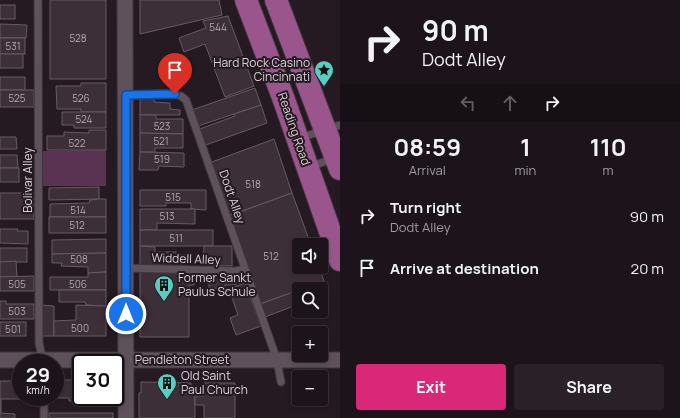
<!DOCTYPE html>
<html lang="en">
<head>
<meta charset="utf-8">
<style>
	:root { --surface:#1c141a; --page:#292127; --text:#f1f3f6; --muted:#a09ea2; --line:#3a3339; --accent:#db2777 }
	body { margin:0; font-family:Manrope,sans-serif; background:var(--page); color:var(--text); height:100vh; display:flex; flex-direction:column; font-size:15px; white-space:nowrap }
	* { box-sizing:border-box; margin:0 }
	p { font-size:13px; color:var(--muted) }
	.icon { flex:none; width:22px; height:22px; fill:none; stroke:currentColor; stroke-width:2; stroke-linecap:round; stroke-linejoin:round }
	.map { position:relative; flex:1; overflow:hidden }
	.drawer { display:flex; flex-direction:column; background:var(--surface); width:340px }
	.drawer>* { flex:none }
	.guide { background:#1c141a; color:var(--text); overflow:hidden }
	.fabs { position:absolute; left:292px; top:238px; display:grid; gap:8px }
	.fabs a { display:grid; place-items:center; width:36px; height:36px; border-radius:4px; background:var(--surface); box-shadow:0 2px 6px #0003,0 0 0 1px var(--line); font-size:20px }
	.speed { position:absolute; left:12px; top:354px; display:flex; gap:8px; font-size:20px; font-weight:700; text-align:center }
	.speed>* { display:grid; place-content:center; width:52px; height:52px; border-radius:50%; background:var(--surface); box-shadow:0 2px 6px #0003,0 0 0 1px var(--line); line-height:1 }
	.speed small { font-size:10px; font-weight:400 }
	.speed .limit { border:2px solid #111; border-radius:6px; background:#fff; color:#111 }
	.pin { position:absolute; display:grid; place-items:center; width:34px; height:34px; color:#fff; margin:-41px -17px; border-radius:50% 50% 50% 0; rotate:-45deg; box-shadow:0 0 4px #0007 }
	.pin .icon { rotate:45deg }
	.me { position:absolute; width:44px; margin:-22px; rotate:0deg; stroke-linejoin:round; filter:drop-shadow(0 0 3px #0008) }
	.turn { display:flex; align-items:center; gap:14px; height:84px; padding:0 16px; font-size:18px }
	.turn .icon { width:52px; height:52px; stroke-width:2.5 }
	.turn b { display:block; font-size:28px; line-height:34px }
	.lanes { display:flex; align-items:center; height:38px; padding:0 16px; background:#0003; justify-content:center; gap:20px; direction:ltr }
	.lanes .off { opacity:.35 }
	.eta { display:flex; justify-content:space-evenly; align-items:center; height:68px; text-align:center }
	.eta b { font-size:24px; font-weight:700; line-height:28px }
	.primary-button { display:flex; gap:8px; margin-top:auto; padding:8px 16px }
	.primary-button a { flex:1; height:46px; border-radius:4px; background:var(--accent); color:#fff; font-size:16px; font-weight:700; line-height:46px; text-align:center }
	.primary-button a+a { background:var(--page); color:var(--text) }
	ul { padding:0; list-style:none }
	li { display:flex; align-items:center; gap:12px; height:52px; padding:0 16px }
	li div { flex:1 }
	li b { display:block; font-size:15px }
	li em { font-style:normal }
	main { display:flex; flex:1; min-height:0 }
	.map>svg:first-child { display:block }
	.green { fill:#5b3352 }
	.building { fill:#3c2f38; stroke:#685a64 }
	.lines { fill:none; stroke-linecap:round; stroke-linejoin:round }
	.lane-casing { stroke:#3f363d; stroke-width:9 }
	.street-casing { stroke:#3f363d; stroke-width:17 }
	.primary-casing { stroke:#3f363d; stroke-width:24 }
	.lane { stroke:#5f515b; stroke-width:7 }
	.street { stroke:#5f515b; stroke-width:15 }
	.primary { stroke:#9a568c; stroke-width:22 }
	.route-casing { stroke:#114b97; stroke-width:10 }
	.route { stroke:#1a73e8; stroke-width:7 }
	.labels { text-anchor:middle; stroke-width:4; stroke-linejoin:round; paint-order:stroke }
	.number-label { font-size:10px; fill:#b2a9b0 }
	.poi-label { font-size:12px; fill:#dad2d8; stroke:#251a22; text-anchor:start }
	.street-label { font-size:12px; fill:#dad2d8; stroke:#251a22 }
</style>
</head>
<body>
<main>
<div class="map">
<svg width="340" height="418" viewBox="0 0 340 418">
	<rect width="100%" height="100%" fill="#251a22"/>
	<path class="green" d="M 106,150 L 106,186 L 43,186 L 42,151 Z"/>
	<g class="building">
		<rect x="50" y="0" width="56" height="79"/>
		<path d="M 140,0 L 219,0 L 222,15 L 140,34 Z"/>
		<rect x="0" y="5" width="15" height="14"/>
		<path d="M 228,16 L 254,86 L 225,97 L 205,44 L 184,52 L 179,38 L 206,28 L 203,21 Z"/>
		<path d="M 0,24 L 27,25 L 26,38 L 0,38 Z"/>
		<rect x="0" y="38" width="25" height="16"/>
		<rect x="0" y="54" width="23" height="14"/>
		<rect x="0" y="77" width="25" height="13"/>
		<path d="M 81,83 L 106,83 L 106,112 L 81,112 L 81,109 L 57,109 L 56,86 L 81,86 Z"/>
		<path d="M 255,88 L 261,105 L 198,126 L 192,110 Z"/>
		<rect x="0" y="90" width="34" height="17"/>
		<path d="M 140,98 L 154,98 L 154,102 L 170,103 L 170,109 L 180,110 L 180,115 L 140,115 Z"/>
		<path d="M 261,105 L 267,123 L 203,146 L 197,130 L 235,116 L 234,114 Z"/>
		<path d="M 62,112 L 106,112 L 106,128 L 74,128 L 74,125 L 62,125 Z"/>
		<path d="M 140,115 L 156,115 L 156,119 L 183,119 L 183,134 L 140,133 Z"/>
		<path d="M 89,130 L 106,130 L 106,150 L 47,150 L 47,136 L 64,136 L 64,132 L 89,133 Z"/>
		<path d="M 140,133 L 183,134 L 183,148 L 155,148 L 155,152 L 140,152 Z"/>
		<path d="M 0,137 L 16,137 L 17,149 L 0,149 Z"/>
		<path d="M 274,139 L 292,193 L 229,216 L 209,163 Z"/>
		<path d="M 140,152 L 184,153 L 184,167 L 159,166 L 158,170 L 139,170 Z"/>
		<path d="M 0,155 L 17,155 L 18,168 L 0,168 Z"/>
		<rect x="0" y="168" width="19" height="14"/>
		<path d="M 99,187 L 99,199 L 49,200 L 49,188 Z"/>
		<path d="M 140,190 L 206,190 L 206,210 L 191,209 L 191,203 L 166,203 L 166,206 L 140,206 Z"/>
		<rect x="0" y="193" width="34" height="26"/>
		<path d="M 292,193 L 311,245 L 299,245 L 299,267 L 319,267 L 324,281 L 260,304 L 229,216 Z"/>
		<path d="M 99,199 L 106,199 L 106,217 L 50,217 L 50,204 L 89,203 L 90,200 Z"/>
		<path d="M 140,209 L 195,209 L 195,224 L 157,223 L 157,230 L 140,230 Z"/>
		<rect x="49" y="217" width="57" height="16"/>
		<path d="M 0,229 L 18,229 L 17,231 L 28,231 L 28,244 L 0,243 Z"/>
		<rect x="140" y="230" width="73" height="16"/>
		<path d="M 106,239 L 106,253 L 52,254 L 52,240 Z"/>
		<path d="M 140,246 L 155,247 L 155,252 L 177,252 L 177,255 L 185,255 L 185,266 L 140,265 Z"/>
		<path d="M 204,246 L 232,246 L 232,266 L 203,266 Z"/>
		<rect x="0" y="248" width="27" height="14"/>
		<path d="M 106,253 L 106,272 L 88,273 L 88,267 L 61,266 L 62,263 L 52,263 L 52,254 Z"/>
		<path d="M 16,261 L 17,277 L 0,277 L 0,262 Z"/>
		<path d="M 106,272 L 106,290 L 50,290 L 50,277 L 88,277 L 88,273 Z"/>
		<path d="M 140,272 L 194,272 L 194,285 L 189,285 L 189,337 L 140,337 Z"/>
		<path d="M 209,274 L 236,275 L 236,285 L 225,285 L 225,289 L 209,288 Z"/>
		<path d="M 34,276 L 34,291 L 0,291 L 0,277 Z"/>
		<path d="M 324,281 L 328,294 L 321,297 L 321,289 L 302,289 Z"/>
		<path d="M 245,283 L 261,326 L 236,335 L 230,318 L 238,315 L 229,289 Z"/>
		<path d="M 59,290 L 106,290 L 106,306 L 86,305 L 85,302 L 59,302 Z"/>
		<path d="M 299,290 L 299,304 L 265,317 L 260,304 Z"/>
		<path d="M 0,301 L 6,301 L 6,304 L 34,304 L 34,319 L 0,319 Z"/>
		<path d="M 42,305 L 54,306 L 54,336 L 42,336 Z"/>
		<path d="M 76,305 L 106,306 L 106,336 L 54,336 L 54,321 L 76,320 Z"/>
		<rect x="0" y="322" width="26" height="14"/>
		<path d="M 59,380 L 73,380 L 73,385 L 81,386 L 81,397 L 114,397 L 89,397 L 89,401 L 69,401 L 69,398 L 47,398 L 55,397 L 55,382 L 59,382 Z"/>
		<path d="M 0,381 L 21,381 L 21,397 L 37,397 L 37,399 L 1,399 L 1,413 L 0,413 Z"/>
		<path d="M 141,382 L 191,383 L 191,393 L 195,393 L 195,418 L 139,418 L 139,393 L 141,393 Z"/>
		<path d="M 204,383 L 235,383 L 235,418 L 204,418 L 204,405 L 195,405 L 195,396 L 204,396 Z"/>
		<path d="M 0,413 L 15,414 L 15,418 L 0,418 Z"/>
		<rect x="49" y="413" width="64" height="5"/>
	</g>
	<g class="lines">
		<g class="lane-casing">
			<g id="lane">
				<path d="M 38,0 L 39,343 L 43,361"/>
				<path d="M 126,95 L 175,94 L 181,96 L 186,100 L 277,360 L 281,382"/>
				<path d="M 300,138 L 340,125"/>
				<path d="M 310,167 L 334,158"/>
				<path d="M 126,268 L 236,271 L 245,269"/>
				<path d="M 44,418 L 44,397"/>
			</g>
		</g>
		<g class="street-casing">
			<g id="street">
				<path d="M 125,0 L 126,418"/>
				<path d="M 0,360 L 340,360"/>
			</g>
		</g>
		<g class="primary-casing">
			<g id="primary">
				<path d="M 246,0 L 284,100 L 340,260"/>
				<path d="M 276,0 L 340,169"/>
			</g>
		</g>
		<use href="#lane" class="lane"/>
		<use href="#street" class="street"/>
		<use href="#primary" class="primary"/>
	</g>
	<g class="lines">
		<g class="route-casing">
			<path id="route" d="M 126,314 L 126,95 L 175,94"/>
		</g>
		<use href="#route" class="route"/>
	</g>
	<defs>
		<g id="sight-pin" transform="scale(1)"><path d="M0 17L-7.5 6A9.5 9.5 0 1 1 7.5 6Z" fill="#57cec2" stroke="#251a22"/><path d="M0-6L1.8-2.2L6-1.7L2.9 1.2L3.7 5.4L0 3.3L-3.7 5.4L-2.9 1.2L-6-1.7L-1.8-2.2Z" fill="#111"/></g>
		<g id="building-pin" transform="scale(1)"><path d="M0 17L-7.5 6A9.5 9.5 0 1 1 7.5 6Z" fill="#57cec2" stroke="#251a22"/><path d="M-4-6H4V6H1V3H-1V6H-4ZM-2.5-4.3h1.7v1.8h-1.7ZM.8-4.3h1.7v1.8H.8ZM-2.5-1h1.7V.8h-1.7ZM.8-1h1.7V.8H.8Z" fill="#111"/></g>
	</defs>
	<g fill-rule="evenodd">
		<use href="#sight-pin" x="324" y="70"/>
		<use href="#building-pin" x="164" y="285"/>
		<use href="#building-pin" x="167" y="383"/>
	</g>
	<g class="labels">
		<g class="number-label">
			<text x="218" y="31">544</text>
			<text x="78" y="42">528</text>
			<text x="13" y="50">531</text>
			<text x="17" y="102">525</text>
			<text x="81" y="102">526</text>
			<text x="84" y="123">524</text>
			<text x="162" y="130">523</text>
			<text x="161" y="145">521</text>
			<text x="77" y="147">522</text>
			<text x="162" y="163">519</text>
			<text x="253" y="188">518</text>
			<text x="173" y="201">515</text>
			<text x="78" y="214">514</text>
			<text x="167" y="220">513</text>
			<text x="77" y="229">512</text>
			<text x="176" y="242">511</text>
			<text x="271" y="260">512</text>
			<text x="79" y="263">508</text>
			<text x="17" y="288">505</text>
			<text x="78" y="288">506</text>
			<text x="17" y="315">503</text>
			<text x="80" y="332">500</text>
			<text x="13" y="333">501</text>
		</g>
		<g class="poi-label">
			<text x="310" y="67" text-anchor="end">Hard Rock Casino<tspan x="310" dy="14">Cincinnati</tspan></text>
			<text x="178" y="282">Former Sankt<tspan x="178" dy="14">Paulus Schule</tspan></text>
			<text x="181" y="380">Old Saint<tspan x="181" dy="14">Paul Church</tspan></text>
		</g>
		<g class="street-label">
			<text transform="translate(294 129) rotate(71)" y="4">Reading Road</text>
			<text transform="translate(28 180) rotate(-90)" y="4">Bolivar Alley</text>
			<text transform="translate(232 197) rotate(71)" y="4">Dodt Alley</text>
			<text transform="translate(186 259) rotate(2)" y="4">Widdell Alley</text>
			<text x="182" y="364">Pendleton Street</text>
		</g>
	</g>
</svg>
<div class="fabs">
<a><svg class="icon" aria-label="sound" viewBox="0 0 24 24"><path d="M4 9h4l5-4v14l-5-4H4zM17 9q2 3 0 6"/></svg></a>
<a><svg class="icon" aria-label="search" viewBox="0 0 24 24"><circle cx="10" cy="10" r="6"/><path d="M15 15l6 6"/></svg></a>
<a>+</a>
<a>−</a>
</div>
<div class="speed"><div>29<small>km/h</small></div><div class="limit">30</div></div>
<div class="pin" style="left:175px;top:94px;background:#d93025"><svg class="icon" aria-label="arrive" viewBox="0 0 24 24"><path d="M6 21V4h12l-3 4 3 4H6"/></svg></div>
<svg class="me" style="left:126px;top:314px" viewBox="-20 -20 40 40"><circle r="17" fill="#1a73e8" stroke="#fff" stroke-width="3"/><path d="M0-11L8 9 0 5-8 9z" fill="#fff"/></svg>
</div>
<section class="drawer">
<div class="guide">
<div class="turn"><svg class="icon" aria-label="right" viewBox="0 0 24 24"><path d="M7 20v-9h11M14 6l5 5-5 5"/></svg><div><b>90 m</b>Dodt Alley</div></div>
<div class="lanes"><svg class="icon off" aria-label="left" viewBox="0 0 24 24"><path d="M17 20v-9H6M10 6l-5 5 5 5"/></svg><svg class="icon off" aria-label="ahead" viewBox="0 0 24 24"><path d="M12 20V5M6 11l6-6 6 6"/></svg><svg class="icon" aria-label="right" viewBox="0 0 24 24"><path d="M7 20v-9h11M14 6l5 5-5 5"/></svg></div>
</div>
<div class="eta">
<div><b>08:59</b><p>Arrival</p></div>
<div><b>1</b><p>min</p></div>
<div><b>110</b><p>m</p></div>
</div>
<ul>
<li><svg class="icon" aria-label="right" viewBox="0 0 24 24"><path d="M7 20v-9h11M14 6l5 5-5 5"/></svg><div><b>Turn right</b><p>Dodt Alley</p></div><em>90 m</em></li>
<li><svg class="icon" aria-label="arrive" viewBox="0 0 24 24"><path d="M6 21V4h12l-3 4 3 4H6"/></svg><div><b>Arrive at destination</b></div><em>20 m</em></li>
</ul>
<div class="primary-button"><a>Exit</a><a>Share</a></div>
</section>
</main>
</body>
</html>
